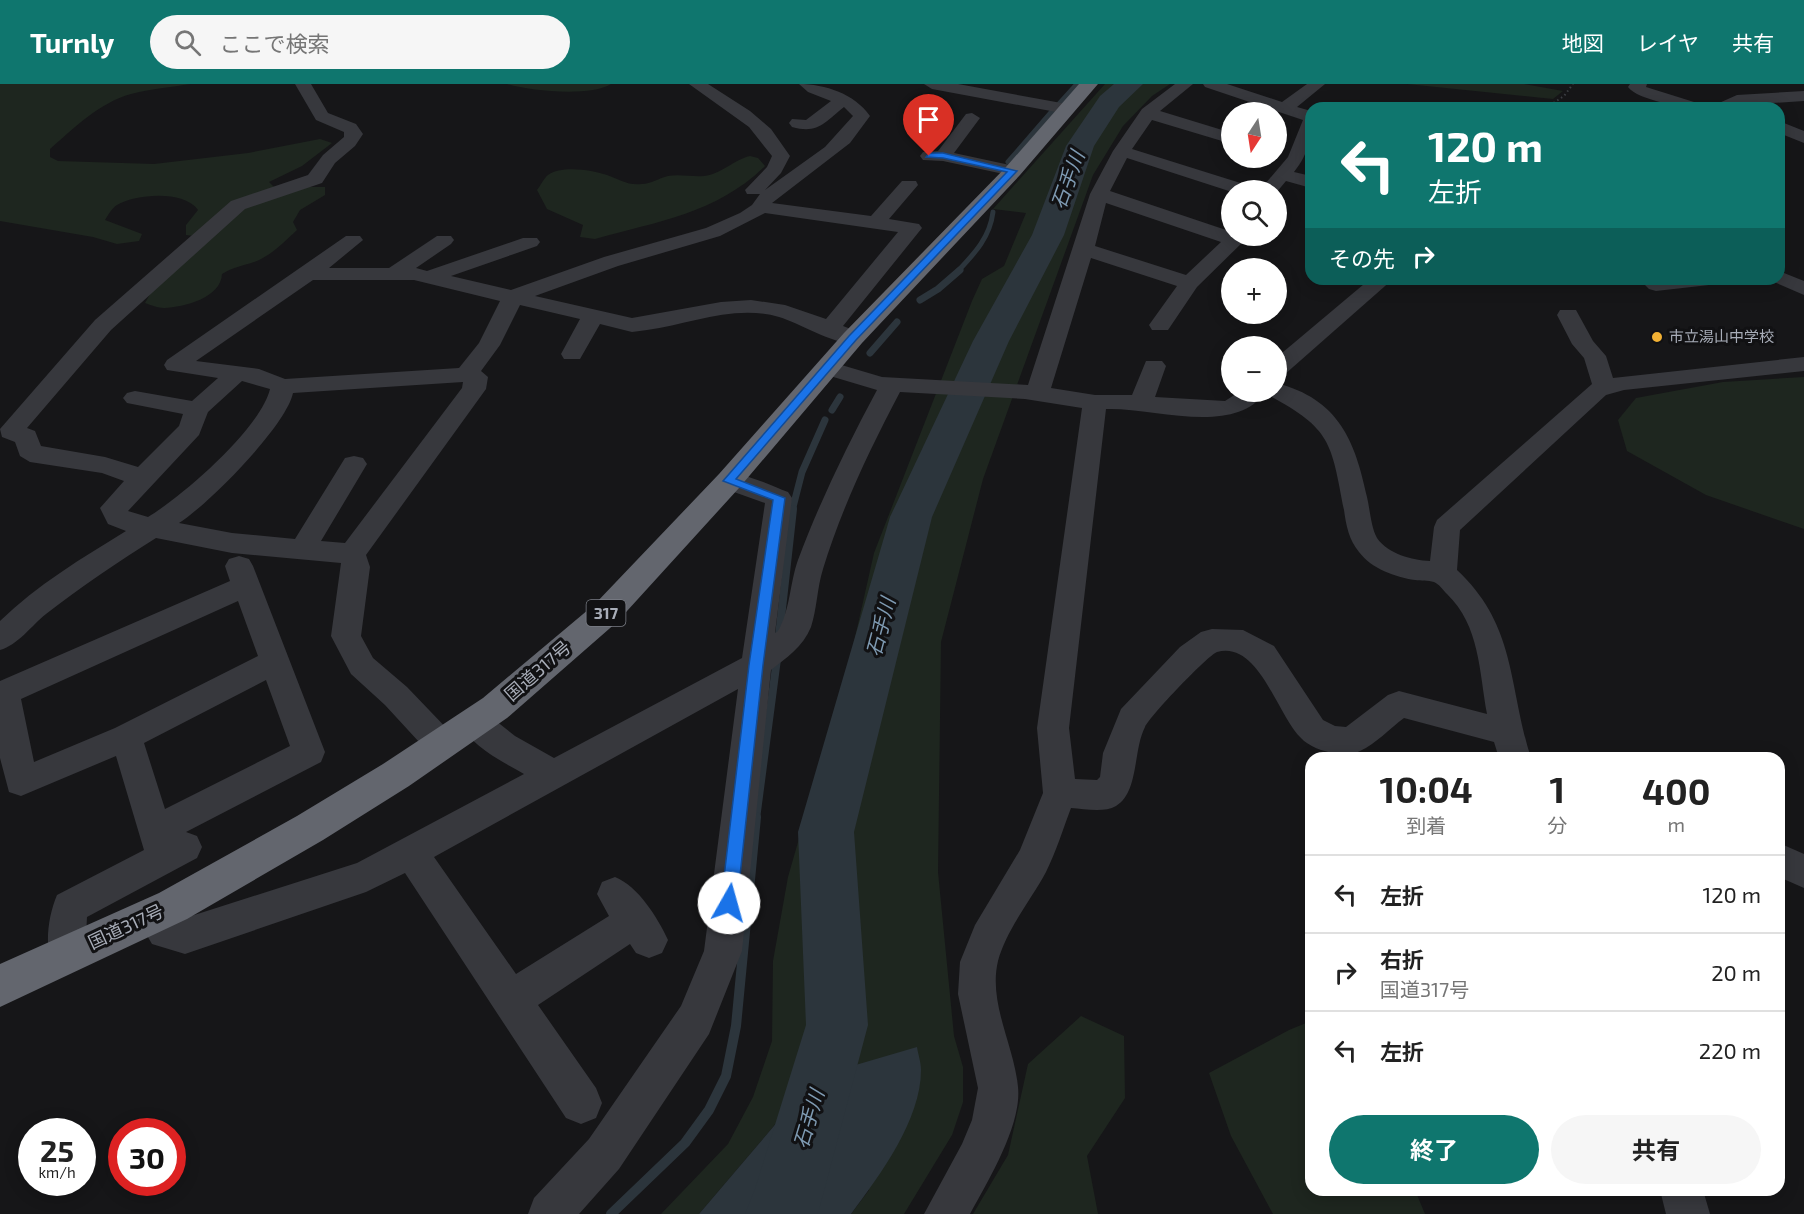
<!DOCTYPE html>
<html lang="ja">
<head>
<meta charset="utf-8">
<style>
	:root { --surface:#fff; --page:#f6f6f6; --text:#222; --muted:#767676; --line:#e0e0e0; --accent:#0f766e }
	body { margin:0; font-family:"Exo 2","Noto Sans JP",sans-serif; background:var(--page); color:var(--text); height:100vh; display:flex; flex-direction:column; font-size:22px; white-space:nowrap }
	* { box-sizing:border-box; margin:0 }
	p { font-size:20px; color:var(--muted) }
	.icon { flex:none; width:33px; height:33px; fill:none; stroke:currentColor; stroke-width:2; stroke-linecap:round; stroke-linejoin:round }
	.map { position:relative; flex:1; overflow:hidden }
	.side { position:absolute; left:1305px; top:668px; width:480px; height:444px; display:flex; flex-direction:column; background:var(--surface); border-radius:18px; box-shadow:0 3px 15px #0003 }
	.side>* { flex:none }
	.guide { position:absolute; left:1305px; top:18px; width:480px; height:183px; border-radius:18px; box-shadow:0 3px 15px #0003; background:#0f766e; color:#fff; overflow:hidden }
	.needle { width:39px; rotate:192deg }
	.fabs { position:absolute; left:1221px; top:18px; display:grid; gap:12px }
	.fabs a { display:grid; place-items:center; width:66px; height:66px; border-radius:50%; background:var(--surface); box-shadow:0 3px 15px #0003; font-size:30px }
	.speed { position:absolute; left:18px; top:1034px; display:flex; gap:12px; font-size:30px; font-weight:700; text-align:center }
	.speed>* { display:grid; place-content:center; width:78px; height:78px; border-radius:50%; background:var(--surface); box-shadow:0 3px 15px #0003; line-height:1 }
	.speed small { font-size:15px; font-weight:400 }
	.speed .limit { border:9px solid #d22; background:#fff; color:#111 }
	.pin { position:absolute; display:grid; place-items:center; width:51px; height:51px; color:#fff; margin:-62px -26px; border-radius:50% 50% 50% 0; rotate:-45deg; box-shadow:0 0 6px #0007 }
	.pin .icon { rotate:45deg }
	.me { position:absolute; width:66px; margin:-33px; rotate:7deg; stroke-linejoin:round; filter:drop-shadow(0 0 4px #0008) }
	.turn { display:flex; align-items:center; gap:21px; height:126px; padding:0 24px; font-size:27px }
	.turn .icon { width:78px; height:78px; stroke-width:2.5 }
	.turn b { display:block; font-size:42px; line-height:51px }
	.then { display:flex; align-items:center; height:57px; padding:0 24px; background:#0003; gap:12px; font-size:22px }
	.eta { display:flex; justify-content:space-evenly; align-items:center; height:102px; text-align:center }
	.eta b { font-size:36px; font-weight:700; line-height:42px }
	.button { display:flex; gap:12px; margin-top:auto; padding:12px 24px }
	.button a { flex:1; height:69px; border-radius:36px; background:var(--accent); color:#fff; font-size:24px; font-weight:700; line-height:69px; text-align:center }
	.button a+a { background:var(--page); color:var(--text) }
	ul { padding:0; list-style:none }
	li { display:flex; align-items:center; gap:18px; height:78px; padding:0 24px; border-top:2px solid var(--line) }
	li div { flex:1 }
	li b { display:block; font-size:22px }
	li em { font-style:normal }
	header { display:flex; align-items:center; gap:36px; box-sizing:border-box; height:84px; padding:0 30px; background:var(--accent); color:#fff }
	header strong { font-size:28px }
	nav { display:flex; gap:33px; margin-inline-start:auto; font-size:21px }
	.search { width:420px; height:54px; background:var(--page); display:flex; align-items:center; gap:15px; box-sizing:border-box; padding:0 21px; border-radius:33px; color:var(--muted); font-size:22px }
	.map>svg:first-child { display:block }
	.green { fill:#1e261f }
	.water { fill:#2c353c }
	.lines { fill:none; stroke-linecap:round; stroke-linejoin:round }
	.stream-far3 { stroke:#2c353c; stroke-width:5 }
	.stream-far2 { stroke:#2c353c; stroke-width:7 }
	.stream-far1 { stroke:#2c353c; stroke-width:8 }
	.stream { stroke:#2c353c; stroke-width:10 }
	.river { fill:#2c353c; fill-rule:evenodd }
	.path { stroke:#3d3f44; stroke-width:2; stroke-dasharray:1.5 3; stroke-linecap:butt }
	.street { fill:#37383d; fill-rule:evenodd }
	.highway { fill:#63666e; fill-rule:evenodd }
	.route { fill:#1a73e8; stroke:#114b97; stroke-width:1.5 }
	.poi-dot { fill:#f2b134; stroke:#111113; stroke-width:2 }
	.labels { text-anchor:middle; stroke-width:6; stroke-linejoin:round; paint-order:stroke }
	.far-poi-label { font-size:15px; fill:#a8adb8; stroke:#111113; text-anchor:start }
	.shield { fill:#111113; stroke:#7b7e86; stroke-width:1.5 }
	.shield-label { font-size:16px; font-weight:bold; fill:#a8adb8 }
	.street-label { font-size:18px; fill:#a8adb8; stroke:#111113 }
	.water-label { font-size:20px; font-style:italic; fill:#7f9bb3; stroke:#111113 }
</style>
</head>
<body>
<header>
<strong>Turnly</strong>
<div class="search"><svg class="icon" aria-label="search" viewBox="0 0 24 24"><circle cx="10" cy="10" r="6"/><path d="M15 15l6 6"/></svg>ここで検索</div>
<nav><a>地図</a><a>レイヤ</a><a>共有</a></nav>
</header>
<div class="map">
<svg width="1804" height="1130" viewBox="0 0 1804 1130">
	<rect width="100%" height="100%" fill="#161618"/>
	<g class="green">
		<path d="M 0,0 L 191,0 C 171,3 150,5 131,10 C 99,19 74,44 50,65 L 50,73 L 58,77 L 154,80 L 248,69 L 320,55 L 332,59 L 302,82 L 269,98 L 274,103 L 325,103 L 325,111 L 300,126 L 293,138 L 297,146 C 284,158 271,172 254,178 C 242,182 233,183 222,190 C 221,214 184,223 164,224 C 158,224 151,221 145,219 L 154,203 L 194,152 L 186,151 L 186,141 L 198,126 C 184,106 136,110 117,121 C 112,124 108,131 105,136 L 142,150 L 139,157 L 117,160 L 93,153 L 0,137 Z"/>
		<path d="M 507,0 L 611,0 C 590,13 530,7 507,0 Z"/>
		<path d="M 1105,0 L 1170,0 L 1152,12 L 1123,42 L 1093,91 L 983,395 L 941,558 L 938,788 L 954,952 L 963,983 L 963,1018 L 952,1051 L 904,1130 L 851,1130 L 869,1106 L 801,997 L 779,1036 L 699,1130 L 661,1130 L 728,1060 L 753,1013 L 772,957 L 773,877 L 788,793 L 849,580 L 874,469 L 972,217 L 982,195 L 1004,182 L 1026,129 L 993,125 Z"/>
		<path d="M 1407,0 L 1524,0 L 1563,7 L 1553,15 Z"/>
		<path d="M 750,72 L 758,74 L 765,82 C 716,130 658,137 595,155 L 580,153 L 583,141 L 547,125 L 537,106 C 541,101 544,94 548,91 C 562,81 592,86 607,91 C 619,95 628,102 642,100 C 651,100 659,94 668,92 C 680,90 692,93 704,92 C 722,90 733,76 750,72 Z"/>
		<path d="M 1804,293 L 1804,445 L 1706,411 L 1627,367 L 1618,336 L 1636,314 L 1723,298 Z"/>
		<path d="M 1081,932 L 1124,952 L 1125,1014 L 1087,1072 L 1098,1130 L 973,1130 L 1008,1071 L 1028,980 Z"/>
		<path d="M 1311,937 L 1311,1106 L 1415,1106 L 1425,1130 L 1273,1130 L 1231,1052 L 1209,989 L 1289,946 Z"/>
	</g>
	<path class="water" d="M 917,963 C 918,970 921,978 921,986 C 921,1036 880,1091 851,1130 L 699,1130 L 779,1036 L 801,997 Z"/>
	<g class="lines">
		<g class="stream-far3">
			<path d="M 1059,20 L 1077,0"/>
			<path d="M 1008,78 L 1054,25"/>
			<path d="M 958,187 C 975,169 990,153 993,128"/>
		</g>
		<g class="stream-far2">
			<path d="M 920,216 L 938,205 L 960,186"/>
			<path d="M 870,269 L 897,238"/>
			<path d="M 832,326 L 840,313"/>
			<path d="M 792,427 L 802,388 L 825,336"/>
		</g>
		<g class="stream-far1">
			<path d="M 779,552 L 793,425"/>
			<path d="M 756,735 L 777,575"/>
		</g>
		<path class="stream" d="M 611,1130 L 685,1059 L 709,1026 L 726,992 L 736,942 L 756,733"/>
		<path class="river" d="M 1114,0 L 1143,0 L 1119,23 L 1094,62 L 1064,151 L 1009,257 L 932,433 L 854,748 L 868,941 L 819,1126 L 817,1130 L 745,1130 L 755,1105 L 806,941 L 798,748 L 890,433 L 973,257 L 1032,151 L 1066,62 L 1100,12 Z"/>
		<path class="path" d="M 1546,24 L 1564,12 L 1573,0"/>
		<g class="street">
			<path d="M 295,0 L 311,0 L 328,29 L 356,40 L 363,50 L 355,62 L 335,79 L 322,99 L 245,125 L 111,246 L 27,344 L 35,347 L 41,362 L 105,373 L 138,383 L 179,342 L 183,330 L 127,319 L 123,314 L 127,309 L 135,307 L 192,317 L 218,294 L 167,286 L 164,281 L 167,276 L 346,152 L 360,152 L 363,156 L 329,184 L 389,184 L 437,152 L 451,152 L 454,156 L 451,160 L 416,184 L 427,187 L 523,154 L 537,154 L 540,158 L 537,162 L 451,192 L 511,206 L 604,173 L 706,144 L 740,129 L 752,121 L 760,110 L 747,110 L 745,106 L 767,83 L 772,72 L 749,43 L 689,0 L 708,0 L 750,27 L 771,45 L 790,72 L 781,89 L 765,106 L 825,63 L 853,32 L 844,23 C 824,39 818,50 792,43 L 789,39 L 792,35 L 806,36 L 831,17 L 808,8 L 799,0 C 825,0 855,10 870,32 L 850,59 L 772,119 L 871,132 L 902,97 L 916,97 L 918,101 L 889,135 L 919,140 L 922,144 L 843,242 L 861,249 L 864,254 L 861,259 C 839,264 802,240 779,233 C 735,220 690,240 647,246 L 632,248 L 600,240 L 580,275 L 564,275 L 561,270 L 580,235 L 520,221 L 500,261 L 481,287 L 488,293 L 486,305 L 366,471 L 370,483 L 361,552 L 373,574 L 407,603 L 453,651 L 458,661 L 453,671 L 442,675 L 431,671 L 385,621 L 351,590 L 331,552 L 341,479 L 232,469 L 156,454 C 118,478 82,502 46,530 C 31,542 18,561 0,566 L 0,537 C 37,501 82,474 126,447 L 108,440 L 100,424 L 124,397 L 102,389 L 30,378 L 20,372 L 15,358 L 2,353 L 0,345 L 95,236 L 231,117 L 308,91 L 323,71 L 344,53 L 344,48 L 316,36 ZM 765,129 L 898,148 L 826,235 L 785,221 L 751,216 L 721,218 L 632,234 L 535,212 L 618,182 L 720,152 ZM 313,196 L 414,196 L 500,217 L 479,259 L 459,284 L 285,295 L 259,285 L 196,277 ZM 242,297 L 270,305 C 261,344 183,412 148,433 L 128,427 L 199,351 L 208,328 ZM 463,298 L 462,304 L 345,459 L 321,457 L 367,380 L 363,374 L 354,372 L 345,374 L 295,455 L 232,449 L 179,439 C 209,420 286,342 293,309 Z"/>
			<path d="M 924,0 L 958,0 L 1067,20 L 1075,25 L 1067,30 L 932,5 Z"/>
			<path d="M 1175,0 L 1193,0 L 1160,27 L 1232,49 L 1232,60 L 1152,36 L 1132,65 L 1250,102 L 1252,106 L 1232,108 L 1127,74 L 1110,107 L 1232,148 L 1232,152 L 1249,152 L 1197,203 L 1168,246 L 1152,246 L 1149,241 L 1177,202 L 1091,174 L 1051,304 L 1095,311 L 1132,311 L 1146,277 L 1162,277 L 1166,282 L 1155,313 L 1225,317 L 1239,308 L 1265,308 C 1235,353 1152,323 1106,325 L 1069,644 L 1075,695 L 1097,696 L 1100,693 L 1103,669 L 1121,625 L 1180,563 L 1201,548 L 1212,545 L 1243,546 L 1274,562 L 1323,636 L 1335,642 L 1346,643 L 1388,611 L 1399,607 L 1487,630 C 1479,587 1480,542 1447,510 C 1443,506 1439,500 1434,498 C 1428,496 1421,497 1415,496 C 1395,493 1372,485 1359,468 C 1349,456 1346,441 1344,426 C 1331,357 1331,345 1268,311 L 1265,308 L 1276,308 L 1276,299 C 1339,315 1355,357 1367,413 C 1370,426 1371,443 1377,454 C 1388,470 1412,476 1430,477 L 1434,443 L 1437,436 L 1592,300 L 1584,274 L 1572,260 L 1557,231 L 1560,226 L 1576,226 L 1593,257 L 1606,272 L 1613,294 L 1804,273 L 1804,287 L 1624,306 L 1606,311 L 1460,446 L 1457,486 C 1517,542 1508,602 1531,674 L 1499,674 L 1494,658 L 1404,634 C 1390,644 1376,660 1360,667 C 1352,671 1343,670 1334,669 C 1324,668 1308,662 1301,654 C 1278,633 1259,556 1217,568 C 1208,571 1150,632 1145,643 C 1133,666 1139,708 1116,722 C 1104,729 1085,725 1071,724 C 1063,745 1056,768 1046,788 C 1031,816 1006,846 998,877 C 988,919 1014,961 1018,1003 C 1022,1041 988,1097 970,1130 L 924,1130 L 962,1060 L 972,1036 L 978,1004 L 958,910 L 960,878 L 975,841 L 1020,766 L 1043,709 L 1037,644 L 1082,324 L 1025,315 L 900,308 C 870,365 842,423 823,485 C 817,504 817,525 811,543 C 803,563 786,574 771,586 L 742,867 L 709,950 L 619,1085 L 579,1130 L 528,1130 L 534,1114 L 589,1055 L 681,922 L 704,867 L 738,605 L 434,773 L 516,890 L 609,832 L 597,810 L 602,798 L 615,793 C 638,802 658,834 668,856 L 662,869 L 649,874 L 636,869 L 630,860 L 538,921 L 596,1004 L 602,1019 L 596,1034 L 581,1040 L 566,1034 L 405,789 L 366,808 L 185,870 L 152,860 L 135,831 L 140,819 L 153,814 C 166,819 172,831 185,834 L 357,779 L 524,690 C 501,677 471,662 459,638 L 464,629 L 475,625 L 486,629 L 515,652 L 554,674 L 742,574 L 765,419 L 720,403 L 716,397 L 720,391 C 740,385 768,401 788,408 L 792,414 L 775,549 L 778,547 C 790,527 790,498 798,476 C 820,417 847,362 877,306 L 820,289 L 816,284 L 820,279 L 828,277 L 882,293 L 1028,301 L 1090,110 L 1113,67 L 1142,25 ZM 1106,119 L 1221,158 L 1186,191 L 1095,162 Z"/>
			<path d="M 1203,0 L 1227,0 L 1282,18 L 1307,0 L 1325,0 L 1297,23 L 1311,27 C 1311,53 1310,68 1294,88 L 1311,92 L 1311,104 L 1286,97 L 1276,109 L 1276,106 L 1260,106 L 1288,73 L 1303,36 L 1205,3 Z"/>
			<path d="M 1630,0 L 1647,0 L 1646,3 L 1710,23 L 1737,11 L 1804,7 L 1804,17 L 1740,21 C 1719,30 1642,21 1628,3 Z"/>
			<path d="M 972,29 L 980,34 L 954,69 L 1019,83 L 1022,87 L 1019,91 L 1013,92 L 943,77 L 923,76 L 920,72 L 923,68 L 938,67 L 966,30 Z"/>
			<path d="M 1779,37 L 1804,47 L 1804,59 L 1779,49 Z"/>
			<path d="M 1779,187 L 1804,197 L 1804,211 L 1772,197 L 1770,195 L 1779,195 Z"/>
			<path d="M 1370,195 L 1393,195 L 1284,291 L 1276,293 L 1276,274 Z"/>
			<path d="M 1655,195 L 1719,195 L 1716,199 L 1709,201 L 1656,207 L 1649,205 L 1645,201 Z"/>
			<path d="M 239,472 L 249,475 L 253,482 L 325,668 L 321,678 L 186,748 L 197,752 L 202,763 L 197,774 L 87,833 L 85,871 L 79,884 L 66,889 L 53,884 C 44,863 48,832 57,811 L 144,766 L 116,672 L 21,712 L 9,708 L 0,674 L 0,597 L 230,497 L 225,482 L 229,475 ZM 238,517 L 258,572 L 115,644 L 34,678 L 21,615 ZM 266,596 L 290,662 L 165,725 L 144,659 Z"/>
			<path d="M 1779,759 L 1804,770 L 1804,804 L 1779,793 Z"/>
			<path d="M 1660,1106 L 1703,1106 L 1710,1130 L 1666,1130 Z"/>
		</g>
		<path class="highway" d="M 1079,0 L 1098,0 L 1020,91 L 862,259 L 739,404 L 617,538 L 507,634 L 409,702 L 323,756 L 187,835 L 0,923 L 0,880 L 159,809 L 297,732 L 383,680 L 483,614 L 595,520 L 719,390 L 844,249 L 1006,83 Z"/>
	</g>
	<path class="route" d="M 929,69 L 943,69 L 1017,87 L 856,256 L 736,395 L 785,414 L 763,581 L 737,819 L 735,825 L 729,827 L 723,825 L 721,819 L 749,581 L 773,416 L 723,397 L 849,252 L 1007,88 L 943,74 L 926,73 Z"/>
	<circle class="poi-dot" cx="1657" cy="253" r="6"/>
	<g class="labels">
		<g class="far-poi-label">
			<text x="1669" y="258">市立湯山中学校</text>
		</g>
		<rect class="shield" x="586.5" y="516" width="39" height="26" rx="4.5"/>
		<g class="shield-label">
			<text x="606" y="535">317</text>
		</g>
		<g class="street-label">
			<text transform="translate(538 587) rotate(-41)" y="6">国道317号</text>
			<text transform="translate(126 843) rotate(-25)" y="6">国道317号</text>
		</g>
		<g class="water-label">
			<text transform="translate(1068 96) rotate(-70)" y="7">石手川</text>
			<text transform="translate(881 543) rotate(-75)" y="7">石手川</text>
			<text transform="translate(809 1035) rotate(-73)" y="7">石手川</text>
		</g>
	</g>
</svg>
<div class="fabs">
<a><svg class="needle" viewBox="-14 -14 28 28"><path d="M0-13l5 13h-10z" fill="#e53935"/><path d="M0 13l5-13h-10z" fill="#767676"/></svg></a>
<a><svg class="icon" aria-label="search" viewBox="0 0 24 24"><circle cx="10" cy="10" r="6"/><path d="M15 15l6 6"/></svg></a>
<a>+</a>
<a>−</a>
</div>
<div class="speed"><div>25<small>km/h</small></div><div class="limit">30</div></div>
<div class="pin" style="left:929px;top:72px;background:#d93025"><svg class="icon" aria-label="arrive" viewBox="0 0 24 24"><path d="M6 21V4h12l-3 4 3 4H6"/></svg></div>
<svg class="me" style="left:729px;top:819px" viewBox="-20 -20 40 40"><circle r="19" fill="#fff"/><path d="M0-13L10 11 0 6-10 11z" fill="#1a73e8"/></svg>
<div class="guide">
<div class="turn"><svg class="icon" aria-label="left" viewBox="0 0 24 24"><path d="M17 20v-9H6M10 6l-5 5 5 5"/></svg><div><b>120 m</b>左折</div></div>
<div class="then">その先<svg class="icon" aria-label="right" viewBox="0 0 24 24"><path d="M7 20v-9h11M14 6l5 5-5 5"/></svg></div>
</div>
<section class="side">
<div class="eta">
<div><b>10:04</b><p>到着</p></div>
<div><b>1</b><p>分</p></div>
<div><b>400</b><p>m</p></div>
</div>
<ul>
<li><svg class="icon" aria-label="left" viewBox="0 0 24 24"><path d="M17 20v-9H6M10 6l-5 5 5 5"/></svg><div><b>左折</b></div><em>120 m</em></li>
<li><svg class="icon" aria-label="right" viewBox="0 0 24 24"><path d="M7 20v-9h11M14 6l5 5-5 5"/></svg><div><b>右折</b><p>国道317号</p></div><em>20 m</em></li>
<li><svg class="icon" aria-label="left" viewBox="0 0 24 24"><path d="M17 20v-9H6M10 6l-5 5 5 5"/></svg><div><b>左折</b></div><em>220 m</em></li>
</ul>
<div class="button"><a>終了</a><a>共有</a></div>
</section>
</div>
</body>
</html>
